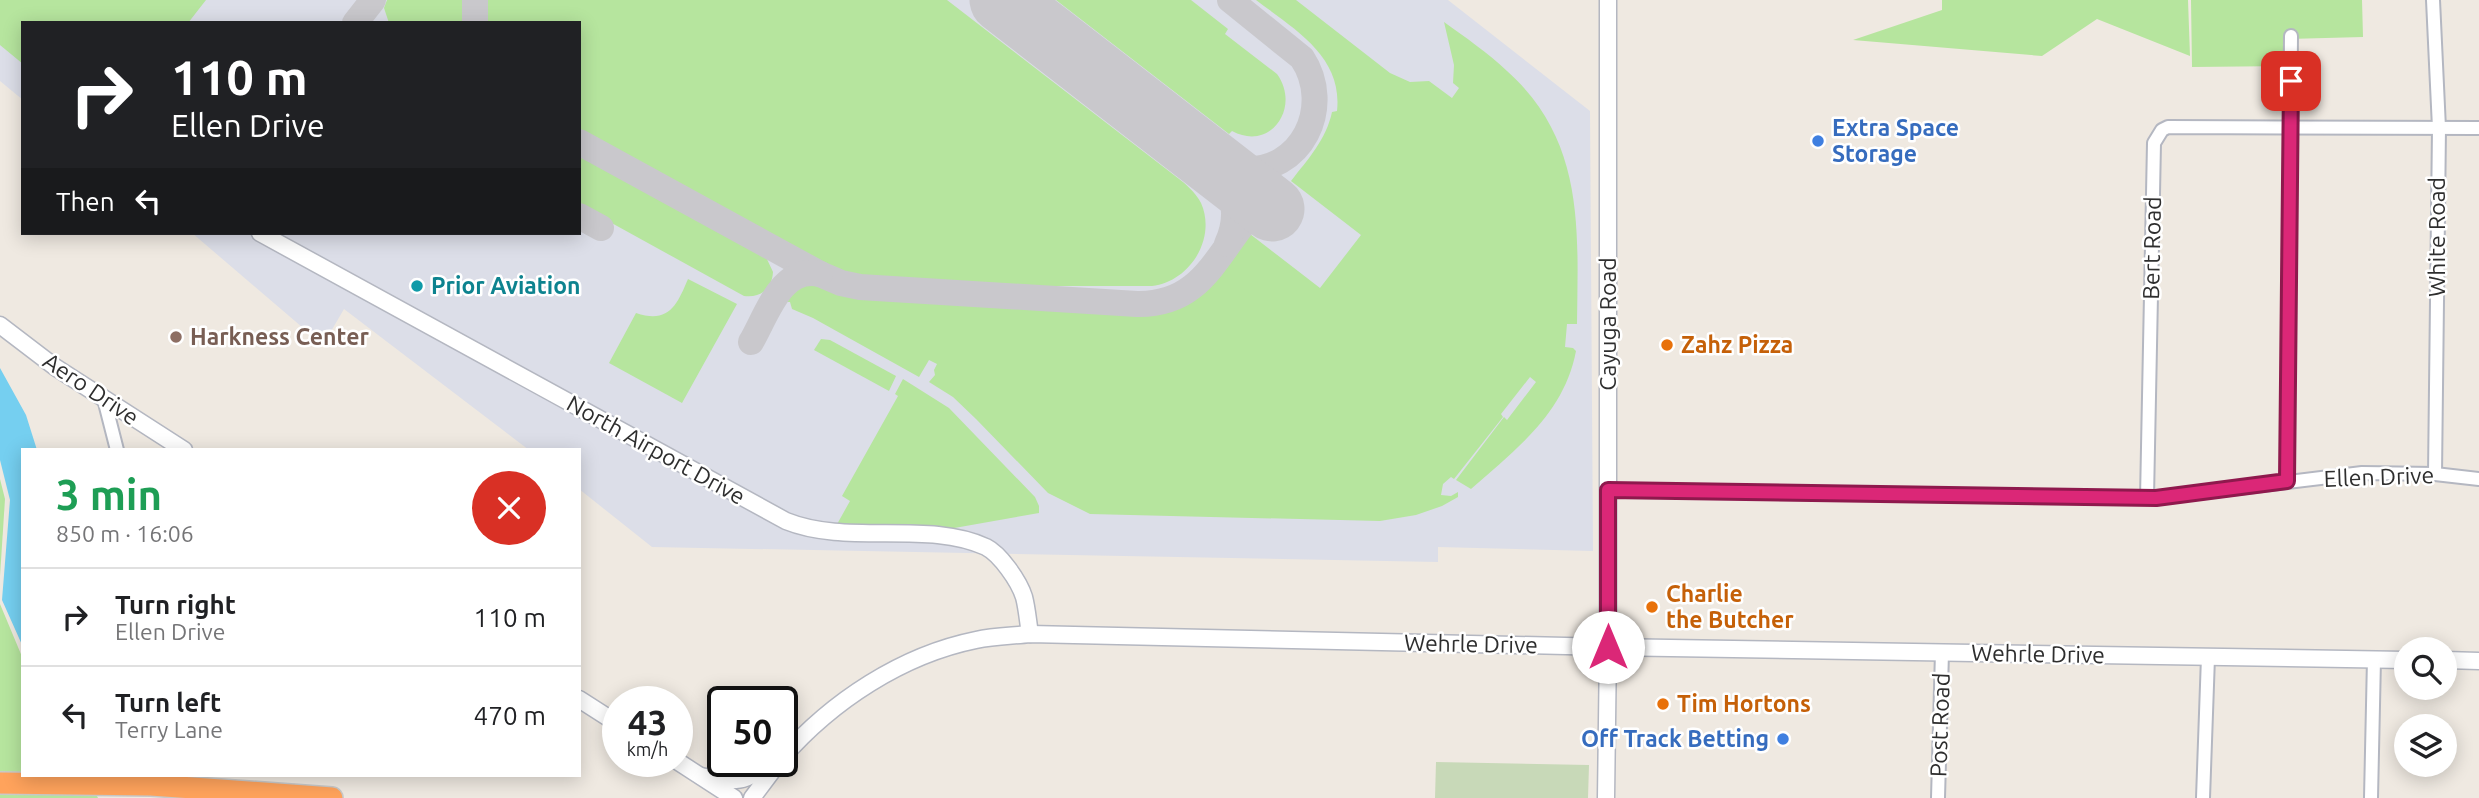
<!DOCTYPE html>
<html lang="en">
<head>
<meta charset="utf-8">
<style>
	:root { --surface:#fff; --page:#f2f2f2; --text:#202124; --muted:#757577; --line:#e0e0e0 }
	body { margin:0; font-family:Ubuntu,sans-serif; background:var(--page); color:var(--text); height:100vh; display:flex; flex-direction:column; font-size:26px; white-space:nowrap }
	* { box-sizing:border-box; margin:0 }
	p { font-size:23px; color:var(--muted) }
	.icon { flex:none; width:38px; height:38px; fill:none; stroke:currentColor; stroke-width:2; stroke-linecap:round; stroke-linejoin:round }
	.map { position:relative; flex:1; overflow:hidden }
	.side { position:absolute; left:21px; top:448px; width:560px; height:329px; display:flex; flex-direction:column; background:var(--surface); border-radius:0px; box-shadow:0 4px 18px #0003 }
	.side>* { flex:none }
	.hud { position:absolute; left:21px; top:21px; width:560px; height:214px; border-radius:0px; box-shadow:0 4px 18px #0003; background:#202124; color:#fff; overflow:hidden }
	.tools { position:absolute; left:2394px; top:637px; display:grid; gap:14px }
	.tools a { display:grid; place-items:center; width:63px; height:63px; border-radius:50%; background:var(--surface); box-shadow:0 4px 18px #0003; font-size:35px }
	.speed { position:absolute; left:602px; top:686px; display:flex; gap:14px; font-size:35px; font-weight:700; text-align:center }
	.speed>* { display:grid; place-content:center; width:91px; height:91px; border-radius:50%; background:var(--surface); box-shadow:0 4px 18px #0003; line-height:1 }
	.speed small { font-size:18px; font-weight:400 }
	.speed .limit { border:4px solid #111; border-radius:10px; background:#fff; color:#111 }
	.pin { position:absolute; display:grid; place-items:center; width:60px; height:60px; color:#fff; margin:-30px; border-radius:14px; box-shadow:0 4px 10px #0006 }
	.me { position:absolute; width:77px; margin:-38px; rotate:0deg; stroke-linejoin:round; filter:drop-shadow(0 0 5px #0008) }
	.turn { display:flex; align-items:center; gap:24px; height:147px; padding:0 35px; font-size:32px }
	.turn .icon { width:91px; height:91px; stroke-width:2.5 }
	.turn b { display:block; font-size:49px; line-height:60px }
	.then { display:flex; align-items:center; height:66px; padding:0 35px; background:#0003; gap:14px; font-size:26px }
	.round { display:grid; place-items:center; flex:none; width:74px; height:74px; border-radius:37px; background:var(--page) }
	.headline { display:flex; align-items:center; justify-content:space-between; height:119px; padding:0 35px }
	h1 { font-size:42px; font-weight:700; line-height:52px; color:#1e9e55 }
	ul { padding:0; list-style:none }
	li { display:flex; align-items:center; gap:21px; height:98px; padding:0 35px; border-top:2px solid var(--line) }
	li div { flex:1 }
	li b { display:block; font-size:26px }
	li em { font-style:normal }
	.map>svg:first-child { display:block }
	.airport { fill:#dcdee8 }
	.green { fill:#b6e59e }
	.cemetery { fill:#c8d9b8 }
	.water { fill:#75cff0 }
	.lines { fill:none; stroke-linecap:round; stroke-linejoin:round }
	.taxiway { stroke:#c9c8cc; stroke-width:26 }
	.runway { stroke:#c9c8cc; stroke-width:65 }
	.street-casing { stroke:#b4b7c1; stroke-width:16 }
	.secondary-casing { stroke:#b4b7c1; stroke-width:19 }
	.highway-casing { stroke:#c9c9c9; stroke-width:24 }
	.street { stroke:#fff; stroke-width:12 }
	.secondary { stroke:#fff; stroke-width:16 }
	.highway { stroke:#ffa35c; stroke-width:21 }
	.route-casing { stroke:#8e194d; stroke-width:18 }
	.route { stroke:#db2777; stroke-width:12 }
	.shop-dot { fill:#3f7fe0; stroke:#fff; stroke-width:2.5 }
	.culture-dot { fill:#0f9aa8; stroke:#fff; stroke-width:2.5 }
	.education-dot { fill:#8d6e63; stroke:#fff; stroke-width:2.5 }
	.food-dot { fill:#e8710a; stroke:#fff; stroke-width:2.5 }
	.labels { text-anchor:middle; stroke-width:5; stroke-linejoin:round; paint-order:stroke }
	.shop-label { font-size:23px; font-weight:bold; fill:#366cbe; stroke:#fff; text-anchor:start }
	.street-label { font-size:23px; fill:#2e2e2e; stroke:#fff }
	.culture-label { font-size:23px; font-weight:bold; fill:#0d838f; stroke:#fff; text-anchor:start }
	.education-label { font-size:23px; font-weight:bold; fill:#785e54; stroke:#fff; text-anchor:start }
	.food-label { font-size:23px; font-weight:bold; fill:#c56008; stroke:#fff; text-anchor:start }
</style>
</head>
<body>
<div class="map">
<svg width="2479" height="798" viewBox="0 0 2479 798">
	<rect width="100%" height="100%" fill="#efe9e1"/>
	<path class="airport" d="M 0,0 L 1448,0 L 1590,111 L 1593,551 L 1438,547 L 1438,562 L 652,547 L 579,489 L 579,450 L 529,450 L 344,309 L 323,345 L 192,233 L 579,233 L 579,23 L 23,23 L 23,100 L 0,81 Z"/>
	<g class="green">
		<path d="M 0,0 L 206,0 L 188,23 L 23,23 L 23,64 L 0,45 Z"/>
		<path d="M 387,0 L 464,0 L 463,23 L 389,23 L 384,8 Z"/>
		<path d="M 486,0 L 947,0 L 1183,182 C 1190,188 1197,195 1201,203 C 1217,239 1189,282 1152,286 L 1030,286 L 864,276 L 833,269 L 579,129 L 579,23 L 486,23 Z"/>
		<path d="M 1056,0 L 1191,0 L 1228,29 L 1225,34 L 1277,74 C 1301,107 1271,152 1232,131 L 1229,134 Z"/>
		<path d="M 1256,0 L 1296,0 L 1390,73 L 1410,82 L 1429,81 L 1452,98 L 1459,88 L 1453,83 L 1454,65 L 1444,22 C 1465,37 1488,53 1507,71 C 1585,141 1578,229 1577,324 L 1567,324 L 1565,347 L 1573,348 L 1576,351 C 1564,414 1516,449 1471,489 L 1456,480 L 1504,417 L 1507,420 L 1536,382 L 1530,377 L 1501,414 L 1503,417 L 1454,479 L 1451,477 L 1443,484 L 1441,495 L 1451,496 L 1458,492 L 1458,497 L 1442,506 L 1416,515 L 1380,521 L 1090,514 L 1048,493 L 976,419 L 953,397 L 929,382 L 935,375 L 934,370 L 937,364 L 929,360 L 919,377 L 813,318 L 792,309 L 790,302 L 787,302 C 795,273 815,286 834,292 C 843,295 852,296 862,298 L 1149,316 C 1203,310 1219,273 1250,234 L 1320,288 L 1361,235 L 1291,181 C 1308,159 1326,140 1332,112 L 1337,111 C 1343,56 1294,29 1256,0 Z"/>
		<path d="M 1942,0 L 2188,0 L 2190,56 L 2097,19 L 2042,56 L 1853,40 L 1942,10 Z"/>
		<path d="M 2191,0 L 2362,0 L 2363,37 L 2288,39 L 2288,66 L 2192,67 Z"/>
		<path d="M 579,154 L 766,257 L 773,272 C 772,289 761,298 744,296 L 579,205 Z"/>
		<path d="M 688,279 L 737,304 L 682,403 L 609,363 L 636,313 C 669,324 677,305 688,279 Z"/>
		<path d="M 821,339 L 830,340 L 896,376 L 889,391 L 814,350 Z"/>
		<path d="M 903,379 L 949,408 L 1035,497 L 1039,506 L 1039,513 L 943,530 L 836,526 L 850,501 L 842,496 L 898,396 L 895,394 Z"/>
		<path d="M 0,479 L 5,499 L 0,576 Z"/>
		<path d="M 0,604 L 23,659 L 23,775 L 86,775 L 98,798 L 0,798 Z"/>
	</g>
	<path class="cemetery" d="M 1436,762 L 1589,765 L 1588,798 L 1435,798 Z"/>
	<path class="water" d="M 0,368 L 26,415 L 37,450 L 23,450 L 23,647 L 2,600 L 10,500 L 0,460 Z"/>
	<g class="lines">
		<g class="taxiway">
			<path d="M 355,23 L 373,0"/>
			<path d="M 475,23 L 475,0"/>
			<path d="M 579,142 L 820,274 L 841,283 L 860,287 L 1137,304 C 1194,305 1211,267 1241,227"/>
			<path d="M 1187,143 C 1203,154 1220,167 1240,169 C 1302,175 1334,106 1302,58 L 1230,0"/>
			<path d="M 1206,160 C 1232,182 1242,211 1227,244"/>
			<path d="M 579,216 L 601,228"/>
			<path d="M 751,342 C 767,315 781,265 820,274"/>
		</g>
		<path class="runway" d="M 1002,0 L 1272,209"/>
		<g class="street-casing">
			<g id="street">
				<path d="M 2433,0 L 2439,128 L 2435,474"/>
				<path d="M 104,399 L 117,450"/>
				<path d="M 2287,481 L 2291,36"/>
				<path d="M 1608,490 L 2156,498 L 2362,473 L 2435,474 L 2479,479"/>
				<path d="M 2147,498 L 2154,143 L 2162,130 L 2168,127 L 2479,128"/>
				<path d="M 1938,798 L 1942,652"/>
				<path d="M 2203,798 L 2208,657"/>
				<path d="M 2371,798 L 2374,659"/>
			</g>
		</g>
		<g class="secondary-casing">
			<g id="secondary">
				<path d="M 260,233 L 786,521 C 848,546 928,520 986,547 C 1000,554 1019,581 1024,597 C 1027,608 1028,622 1030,634"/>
				<path d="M 0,325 L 55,367 L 184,450"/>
				<path d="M 2445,660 L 2479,661"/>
				<path d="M 579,699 L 618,724"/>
				<path d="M 782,758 C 832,701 902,655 976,640 C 994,636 1012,636 1030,634 L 1608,647 L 2406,660"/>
				<path d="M 677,761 L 734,798"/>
				<path d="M 701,776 C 737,783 743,784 773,761"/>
				<path d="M 752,798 L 776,766"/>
				<path d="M 1606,798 L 1608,647 L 1608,0"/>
			</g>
		</g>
		<g class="highway-casing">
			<path id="highway" d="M 0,783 L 151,785 L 332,798"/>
		</g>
		<use href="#street" class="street"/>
		<use href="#secondary" class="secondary"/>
		<use href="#highway" class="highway"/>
	</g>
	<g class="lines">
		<g class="route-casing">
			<path id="route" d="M 1608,647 L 1608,490 L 2156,498 L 2287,481 L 2291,81"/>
		</g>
		<use href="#route" class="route"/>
	</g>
	<g class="shop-dot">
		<circle cx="1818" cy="141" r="7"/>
		<circle cx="1783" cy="739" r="7"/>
	</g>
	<circle class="culture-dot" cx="417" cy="286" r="7"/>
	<circle class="education-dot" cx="176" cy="337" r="7"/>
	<g class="food-dot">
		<circle cx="1667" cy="345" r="7"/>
		<circle cx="1652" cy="607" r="7"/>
		<circle cx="1663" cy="704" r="7"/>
	</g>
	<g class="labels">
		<g class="shop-label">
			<text x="1832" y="136">Extra Space<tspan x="1832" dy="26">Storage</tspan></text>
			<text x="1769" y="747" text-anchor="end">Off Track Betting</text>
		</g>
		<g class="street-label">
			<text transform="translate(2437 237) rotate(-90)" y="8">White Road</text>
			<text transform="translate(2152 248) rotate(-89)" y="8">Bert Road</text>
			<text transform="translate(1608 324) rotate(-90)" y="8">Cayuga Road</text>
			<text transform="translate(91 389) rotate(34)" y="8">Aero Drive</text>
			<text transform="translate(656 450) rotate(29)" y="8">North Airport Drive</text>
			<text transform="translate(2379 477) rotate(-2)" y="8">Ellen Drive</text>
			<text transform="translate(1471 644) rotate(1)" y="8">Wehrle Drive</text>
			<text transform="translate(2038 654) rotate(1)" y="8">Wehrle Drive</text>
			<text transform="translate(1940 725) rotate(-88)" y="8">Post Road</text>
		</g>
		<g class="culture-label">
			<text x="431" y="294">Prior Aviation</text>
		</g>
		<g class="education-label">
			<text x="190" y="345">Harkness Center</text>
		</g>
		<g class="food-label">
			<text x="1681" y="353">Zahz Pizza</text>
			<text x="1666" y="602">Charlie<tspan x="1666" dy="26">the Butcher</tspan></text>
			<text x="1677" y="712">Tim Hortons</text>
		</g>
	</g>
</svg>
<div class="tools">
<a><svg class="icon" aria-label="search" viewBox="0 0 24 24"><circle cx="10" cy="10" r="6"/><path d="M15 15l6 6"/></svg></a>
<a><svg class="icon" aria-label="layers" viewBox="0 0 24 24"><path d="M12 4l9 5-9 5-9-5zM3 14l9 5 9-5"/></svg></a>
</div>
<div class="speed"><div>43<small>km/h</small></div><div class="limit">50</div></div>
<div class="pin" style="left:2291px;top:81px;background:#d93025"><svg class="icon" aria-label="arrive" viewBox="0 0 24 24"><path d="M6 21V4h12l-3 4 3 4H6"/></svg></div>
<svg class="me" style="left:1608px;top:647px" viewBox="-20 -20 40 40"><circle r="19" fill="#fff"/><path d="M0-13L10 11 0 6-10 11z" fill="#db2777"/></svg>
<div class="hud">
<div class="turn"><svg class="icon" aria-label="right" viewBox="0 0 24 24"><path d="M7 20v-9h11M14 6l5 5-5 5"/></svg><div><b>110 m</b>Ellen Drive</div></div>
<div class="then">Then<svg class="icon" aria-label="left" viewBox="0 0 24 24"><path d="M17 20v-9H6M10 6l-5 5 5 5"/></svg></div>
</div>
<section class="side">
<div class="headline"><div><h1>3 min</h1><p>850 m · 16:06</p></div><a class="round" style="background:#d93025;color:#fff"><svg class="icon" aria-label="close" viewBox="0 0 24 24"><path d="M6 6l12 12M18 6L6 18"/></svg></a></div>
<ul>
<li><svg class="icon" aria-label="right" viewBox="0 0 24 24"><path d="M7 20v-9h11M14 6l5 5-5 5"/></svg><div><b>Turn right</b><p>Ellen Drive</p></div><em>110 m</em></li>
<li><svg class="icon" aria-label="left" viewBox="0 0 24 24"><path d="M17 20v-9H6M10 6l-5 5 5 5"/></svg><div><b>Turn left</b><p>Terry Lane</p></div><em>470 m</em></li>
</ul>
</section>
</div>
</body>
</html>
